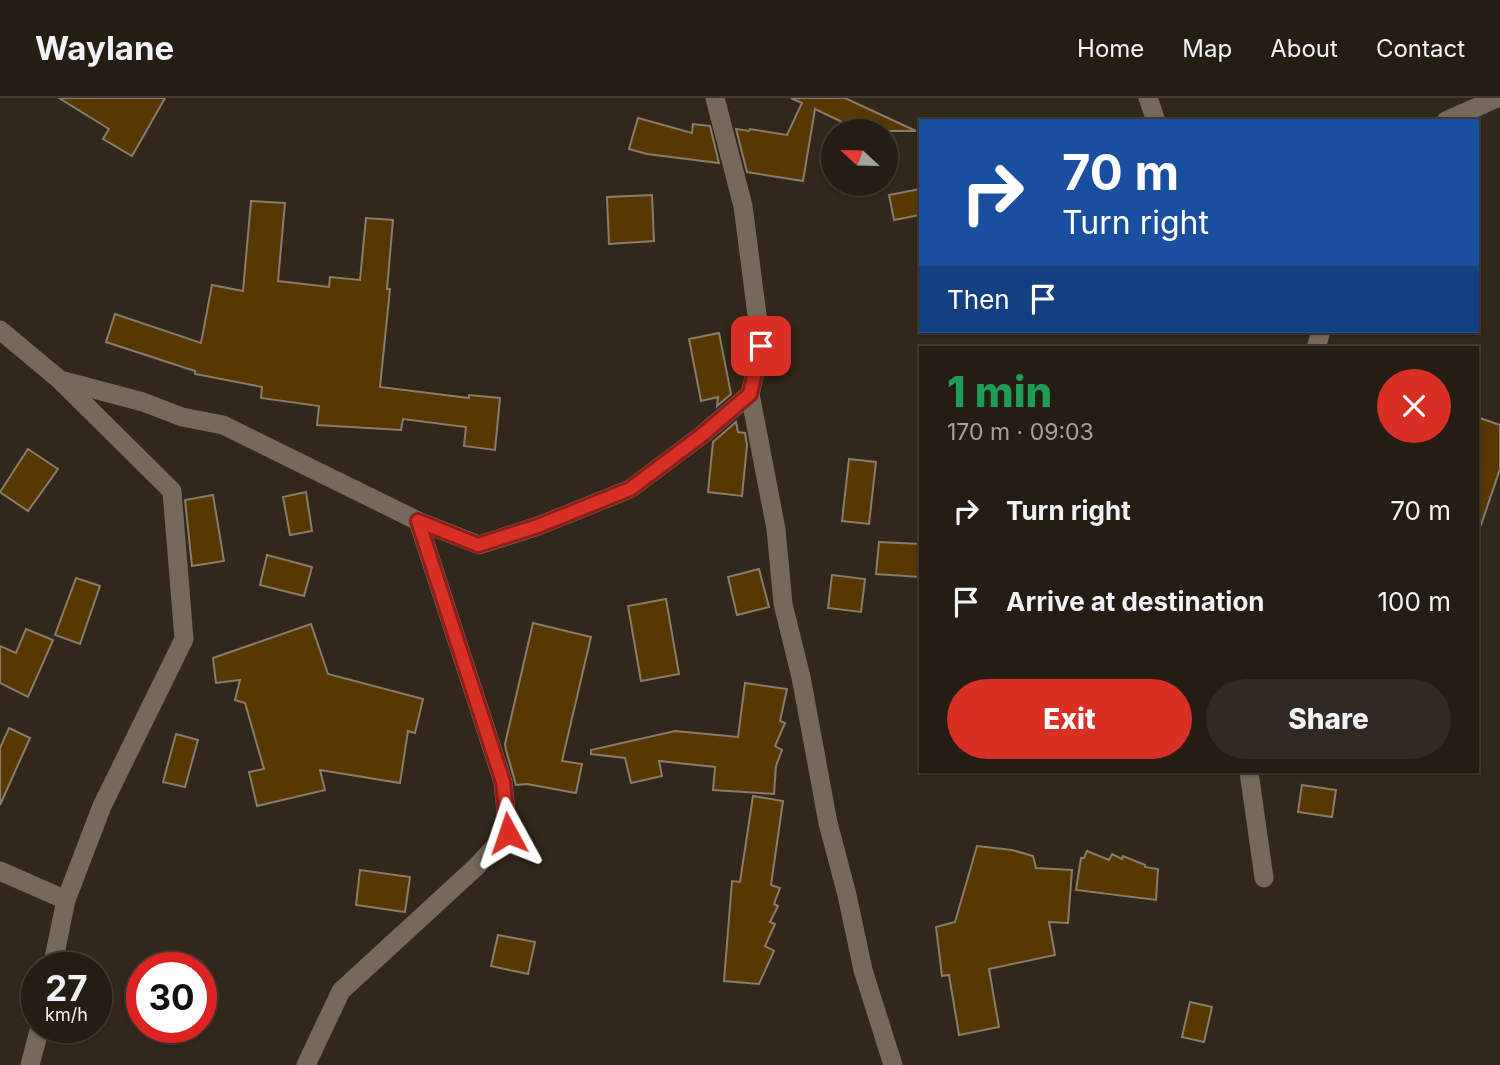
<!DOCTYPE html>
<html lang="en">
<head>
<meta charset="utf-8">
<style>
	:root { --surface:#251d14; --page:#312a22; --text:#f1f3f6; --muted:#a3a2a0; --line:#423b34; --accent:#d93025 }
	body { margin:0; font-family:Inter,sans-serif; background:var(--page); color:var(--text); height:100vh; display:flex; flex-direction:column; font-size:26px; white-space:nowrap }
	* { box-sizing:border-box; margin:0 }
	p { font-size:23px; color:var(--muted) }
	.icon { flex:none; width:38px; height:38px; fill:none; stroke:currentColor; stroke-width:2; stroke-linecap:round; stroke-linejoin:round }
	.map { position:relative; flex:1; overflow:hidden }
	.drawer { position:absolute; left:919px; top:248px; width:560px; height:427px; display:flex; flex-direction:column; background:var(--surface); border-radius:0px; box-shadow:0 2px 5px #0004,0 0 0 2px var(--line) }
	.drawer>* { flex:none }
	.top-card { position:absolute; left:919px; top:21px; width:560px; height:214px; border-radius:0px; box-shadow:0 2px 5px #0004,0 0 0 2px var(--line); background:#1a4fa0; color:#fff; overflow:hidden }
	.needle { width:46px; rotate:292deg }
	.tools { position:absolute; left:821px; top:21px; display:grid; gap:14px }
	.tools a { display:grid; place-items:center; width:77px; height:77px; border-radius:50%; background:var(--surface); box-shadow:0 2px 5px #0004,0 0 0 2px var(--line); font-size:35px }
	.speed { position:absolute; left:21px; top:854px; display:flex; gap:14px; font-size:35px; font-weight:700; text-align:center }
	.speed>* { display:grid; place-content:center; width:91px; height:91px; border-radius:50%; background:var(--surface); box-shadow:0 2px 5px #0004,0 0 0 2px var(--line); line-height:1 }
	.speed small { font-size:18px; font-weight:400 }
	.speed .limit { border:10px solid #d22; background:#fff; color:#111 }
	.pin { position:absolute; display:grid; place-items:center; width:60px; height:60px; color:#fff; margin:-30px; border-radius:14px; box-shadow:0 4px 10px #0006 }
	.me { position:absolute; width:77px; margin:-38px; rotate:355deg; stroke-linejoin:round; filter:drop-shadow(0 0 5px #0008) }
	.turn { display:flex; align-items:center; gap:24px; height:147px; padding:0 28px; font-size:32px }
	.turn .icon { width:91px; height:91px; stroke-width:2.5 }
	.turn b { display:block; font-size:49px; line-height:60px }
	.then { display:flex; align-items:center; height:66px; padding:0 28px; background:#0003; gap:14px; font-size:26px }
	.round { display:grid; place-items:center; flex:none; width:74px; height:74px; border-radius:37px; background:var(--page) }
	.summary { display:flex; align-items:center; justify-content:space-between; height:119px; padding:0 28px }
	h1 { font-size:42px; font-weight:800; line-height:52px; color:#1e9e55 }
	.cta { display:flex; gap:14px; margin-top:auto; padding:14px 28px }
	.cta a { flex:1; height:80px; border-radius:42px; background:var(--accent); color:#fff; font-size:28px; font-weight:800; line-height:80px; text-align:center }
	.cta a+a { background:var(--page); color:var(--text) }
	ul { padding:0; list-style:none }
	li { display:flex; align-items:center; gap:21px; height:91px; padding:0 28px }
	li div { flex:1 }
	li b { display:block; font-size:26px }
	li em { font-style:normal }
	header { display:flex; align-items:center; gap:42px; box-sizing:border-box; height:98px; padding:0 35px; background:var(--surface); border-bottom:2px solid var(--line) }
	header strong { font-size:33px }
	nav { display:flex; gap:38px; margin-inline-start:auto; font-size:24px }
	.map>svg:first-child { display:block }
	.building { fill:#573800; stroke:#887c6d; stroke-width:2 }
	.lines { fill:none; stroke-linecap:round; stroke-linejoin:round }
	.minor { stroke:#74695a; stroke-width:19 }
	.route-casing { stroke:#8d1f18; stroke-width:18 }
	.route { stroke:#d93025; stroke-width:12 }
</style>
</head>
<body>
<header>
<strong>Waylane</strong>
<nav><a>Home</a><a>Map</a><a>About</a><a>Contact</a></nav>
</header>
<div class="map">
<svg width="1500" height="967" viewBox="0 0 1500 967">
	<rect width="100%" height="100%" fill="#31271a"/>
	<g class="building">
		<path d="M 59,0 L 165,0 L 132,58 L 103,41 L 109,31 Z"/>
		<path d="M 791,0 L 845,0 L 916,33 L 861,33 L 815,11 L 803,83 L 747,74 L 736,31 L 749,33 L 750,31 L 787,37 L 802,5 Z"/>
		<path d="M 638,20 L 692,35 L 693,26 L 710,28 L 719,65 L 647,56 L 629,51 Z"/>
		<path d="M 920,91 L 920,117 L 894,122 L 889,97 Z"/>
		<path d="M 652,97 L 654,143 L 609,146 L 607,99 Z"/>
		<path d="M 251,103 L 285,105 L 278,183 L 329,189 L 330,179 L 360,182 L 366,120 L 393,122 L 387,191 L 390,191 L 380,289 L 469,300 L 469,297 L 500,300 L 495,352 L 464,348 L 466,329 L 403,321 L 401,332 L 317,327 L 319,308 L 261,300 L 262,289 L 195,276 L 195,273 L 106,244 L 115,216 L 201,245 L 212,187 L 243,193 Z"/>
		<path d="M 719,235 L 731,296 L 717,308 L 718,299 L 701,303 L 689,241 Z"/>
		<path d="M 1477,319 L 1500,327 L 1500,371 L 1481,427 L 1477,426 Z"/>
		<path d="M 736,324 L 738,334 L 745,335 L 747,347 L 742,398 L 708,394 L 713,344 Z"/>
		<path d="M 28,351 L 58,371 L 28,413 L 0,394 Z"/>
		<path d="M 849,361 L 876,364 L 869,426 L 842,423 Z"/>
		<path d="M 306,394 L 312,433 L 290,437 L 283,399 Z"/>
		<path d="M 213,397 L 224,463 L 192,468 L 185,402 Z"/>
		<path d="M 879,444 L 920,446 L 920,479 L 876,476 Z"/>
		<path d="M 267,457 L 312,469 L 304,498 L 260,487 Z"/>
		<path d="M 759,471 L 769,509 L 737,517 L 728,479 Z"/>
		<path d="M 832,477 L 865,481 L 861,514 L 828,510 Z"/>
		<path d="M 76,480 L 100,488 L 80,546 L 55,537 Z"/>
		<path d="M 666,501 L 679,576 L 641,583 L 628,508 Z"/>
		<path d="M 533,525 L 591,539 L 562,663 L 582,666 L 576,695 L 527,686 L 516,687 L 506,652 L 505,646 Z"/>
		<path d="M 311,526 L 328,576 L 423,601 L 415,635 L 408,633 L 400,685 L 320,672 L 325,692 L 257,708 L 249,674 L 264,671 L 245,605 L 235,602 L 240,582 L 216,585 L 213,560 Z"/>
		<path d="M 26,531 L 53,542 L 28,599 L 0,585 L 0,548 L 16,555 Z"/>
		<path d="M 745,585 L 787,591 L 780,623 L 785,625 L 775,648 L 782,652 L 776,668 L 774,696 L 713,692 L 715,669 L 659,663 L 662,678 L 631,685 L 625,660 L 591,656 L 591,652 L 675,633 L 738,639 Z"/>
		<path d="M 9,630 L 30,640 L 0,707 L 0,650 Z"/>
		<path d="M 176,636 L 198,642 L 185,689 L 163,684 Z"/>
		<path d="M 1302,687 L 1336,692 L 1332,719 L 1298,714 Z"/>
		<path d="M 753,698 L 783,703 L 771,787 L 780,790 L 774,806 L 778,808 L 770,824 L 775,826 L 765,848 L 774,853 L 759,886 L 724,883 L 732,783 L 740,784 Z"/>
		<path d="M 977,748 L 1012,752 L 1033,758 L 1036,770 L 1072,772 L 1068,825 L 1049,824 L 1055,857 L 989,871 L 999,929 L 959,937 L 949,877 L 942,878 L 936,829 L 955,824 Z"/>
		<path d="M 1087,753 L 1109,762 L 1112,756 L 1122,761 L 1123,758 L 1145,767 L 1145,769 L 1158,771 L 1156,802 L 1076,792 L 1081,760 L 1084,760 Z"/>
		<path d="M 360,772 L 410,779 L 405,814 L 356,807 Z"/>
		<path d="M 498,837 L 535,844 L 528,876 L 491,868 Z"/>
		<path d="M 1190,904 L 1212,909 L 1204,944 L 1182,939 Z"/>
	</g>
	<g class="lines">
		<g class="minor">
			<path d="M 1148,0 L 1156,23"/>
			<path d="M 1446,23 L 1497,0"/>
			<path d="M 0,232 L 60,282 L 143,304 L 182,319 L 223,327 L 418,423 L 479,447 L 538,428 L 630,391 L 702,337 L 750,296 L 761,248 L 743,108 L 715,0"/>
			<path d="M 1316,250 L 1321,233"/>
			<path d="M 62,284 L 172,393 L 184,541 L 102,708 L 66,802"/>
			<path d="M 750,296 L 776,431 L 783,506 L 801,579 L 828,725 L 847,797 L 863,872 L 893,967"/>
			<path d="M 1249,674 L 1264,780"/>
			<path d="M 0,773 L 66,802 L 52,870"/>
			<path d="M 30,967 L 40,929"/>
			<path d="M 306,967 L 341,893 L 476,769 L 508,735 L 503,684 L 418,423"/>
		</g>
	</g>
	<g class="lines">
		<g class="route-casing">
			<path id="route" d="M 508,735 L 503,684 L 418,423 L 478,447 L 538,428 L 630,391 L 702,337 L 750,296 L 761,248"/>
		</g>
		<use href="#route" class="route"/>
	</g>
</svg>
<div class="tools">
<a><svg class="needle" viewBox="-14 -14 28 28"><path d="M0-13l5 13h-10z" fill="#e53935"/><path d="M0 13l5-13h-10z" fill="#a3a2a0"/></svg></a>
</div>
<div class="speed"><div>27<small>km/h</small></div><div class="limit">30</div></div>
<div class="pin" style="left:761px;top:248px;background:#d93025"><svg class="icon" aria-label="arrive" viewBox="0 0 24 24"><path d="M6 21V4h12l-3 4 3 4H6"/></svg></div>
<svg class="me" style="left:508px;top:735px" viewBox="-20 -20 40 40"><path d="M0-17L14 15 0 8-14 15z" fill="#d93025" stroke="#fff" stroke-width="4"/></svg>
<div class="top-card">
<div class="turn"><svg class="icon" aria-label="right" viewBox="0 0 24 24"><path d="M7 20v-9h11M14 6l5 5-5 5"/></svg><div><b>70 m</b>Turn right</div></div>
<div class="then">Then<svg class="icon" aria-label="arrive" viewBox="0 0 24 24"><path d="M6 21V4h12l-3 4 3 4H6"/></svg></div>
</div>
<section class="drawer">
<div class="summary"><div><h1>1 min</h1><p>170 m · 09:03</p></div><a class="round" style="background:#d93025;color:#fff"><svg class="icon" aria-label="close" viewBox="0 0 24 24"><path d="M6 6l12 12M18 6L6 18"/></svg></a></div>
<ul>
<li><svg class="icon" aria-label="right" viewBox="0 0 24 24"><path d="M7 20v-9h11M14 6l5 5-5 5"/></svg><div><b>Turn right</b></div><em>70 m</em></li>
<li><svg class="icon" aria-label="arrive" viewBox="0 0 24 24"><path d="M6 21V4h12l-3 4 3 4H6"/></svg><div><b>Arrive at destination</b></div><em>100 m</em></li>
</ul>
<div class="cta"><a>Exit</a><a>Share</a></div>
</section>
</div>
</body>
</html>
